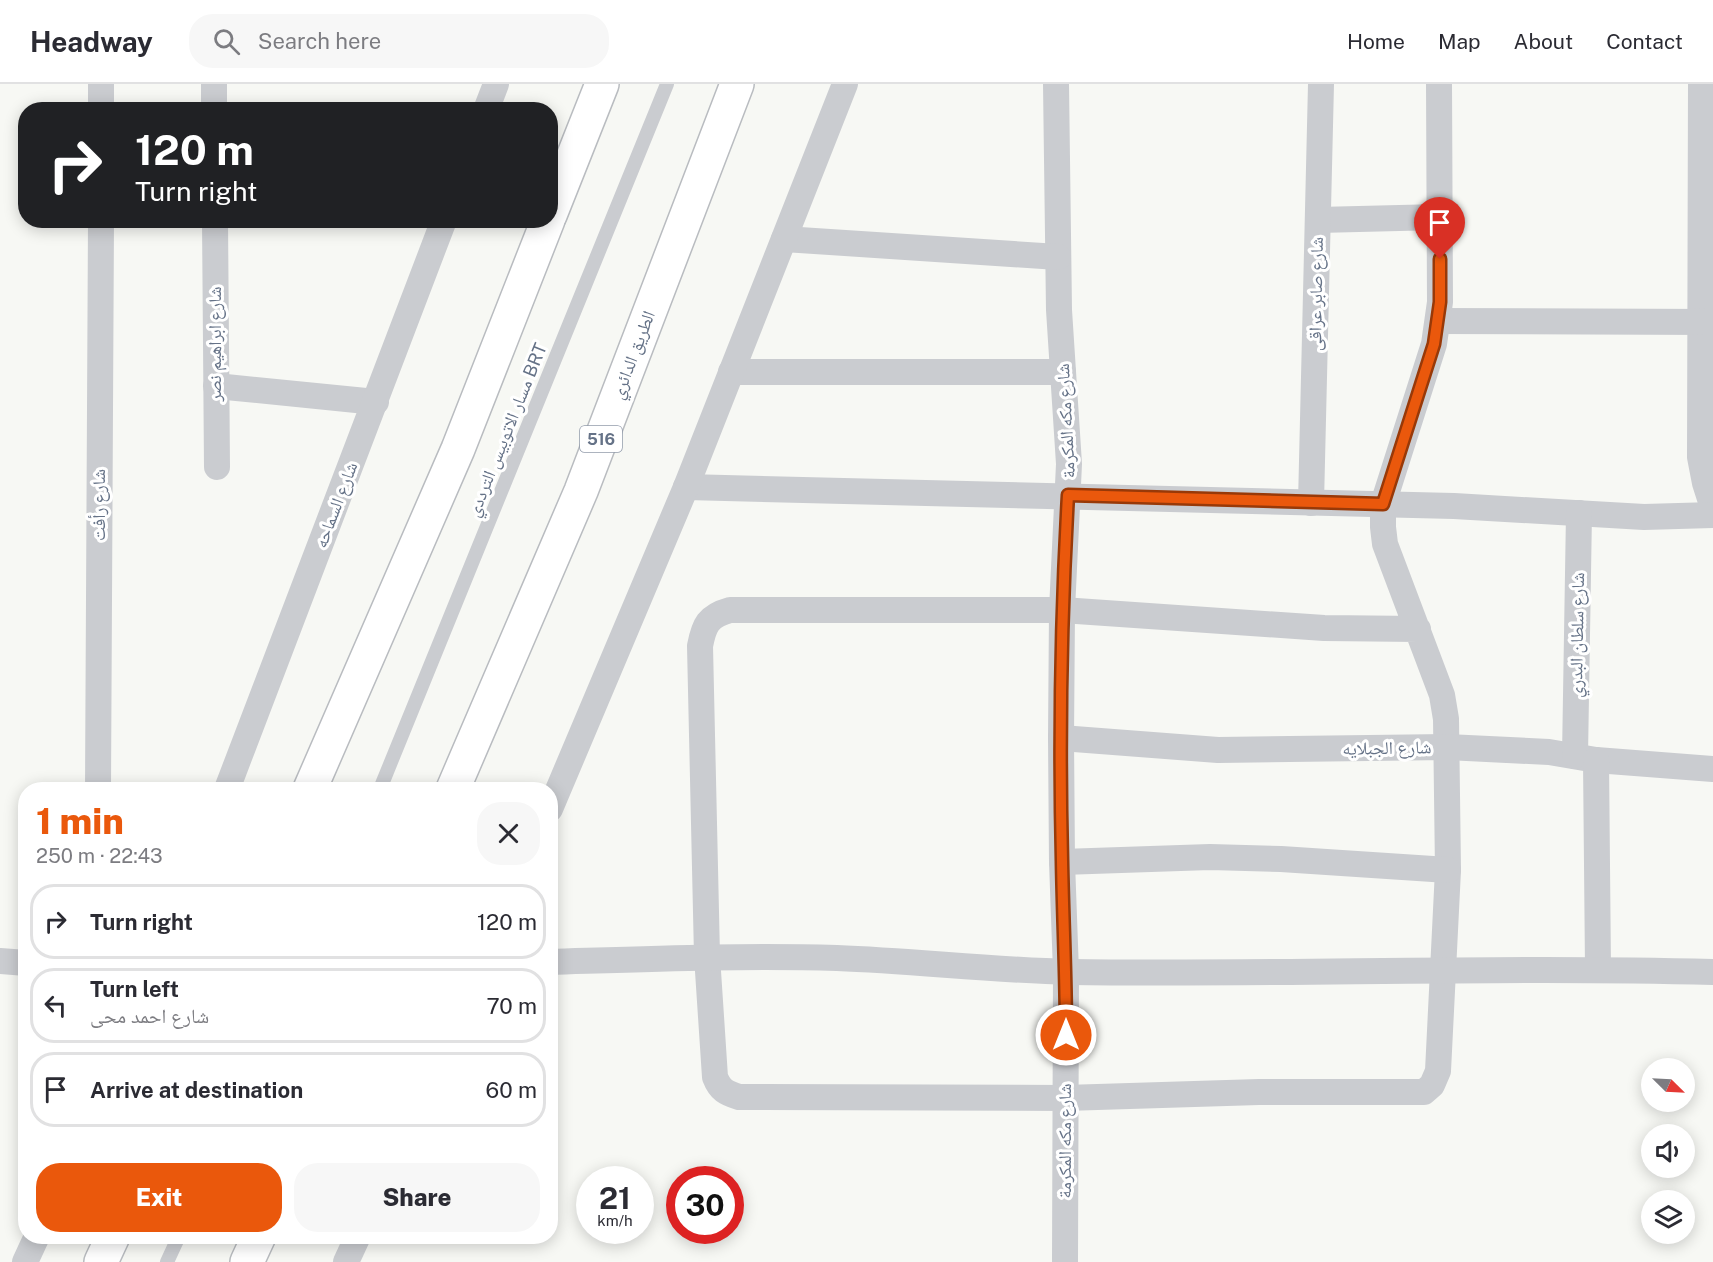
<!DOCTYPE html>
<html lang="en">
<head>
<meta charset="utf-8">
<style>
	:root { --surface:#fff; --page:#f7f7f7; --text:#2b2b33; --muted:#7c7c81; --line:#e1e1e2; --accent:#ea580c }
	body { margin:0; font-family:"Public Sans","Noto Naskh Arabic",sans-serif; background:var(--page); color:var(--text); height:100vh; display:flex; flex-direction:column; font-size:22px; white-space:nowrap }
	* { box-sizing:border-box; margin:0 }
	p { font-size:20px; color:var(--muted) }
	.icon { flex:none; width:33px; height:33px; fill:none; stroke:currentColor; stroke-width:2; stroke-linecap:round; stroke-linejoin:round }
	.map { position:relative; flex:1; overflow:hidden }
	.side { position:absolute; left:18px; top:698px; width:540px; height:462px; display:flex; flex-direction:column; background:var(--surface); border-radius:24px; box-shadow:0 3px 15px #0003 }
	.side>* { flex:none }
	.banner { position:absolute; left:18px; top:18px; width:540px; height:126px; border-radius:24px; box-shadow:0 3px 15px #0003; background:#202124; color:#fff; overflow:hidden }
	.needle { width:39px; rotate:114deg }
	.tools { position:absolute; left:1641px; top:974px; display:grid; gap:12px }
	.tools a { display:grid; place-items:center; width:54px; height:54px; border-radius:50%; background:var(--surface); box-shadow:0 3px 15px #0003; font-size:30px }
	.speed { position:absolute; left:576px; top:1082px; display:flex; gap:12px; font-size:30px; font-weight:700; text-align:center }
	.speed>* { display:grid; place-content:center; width:78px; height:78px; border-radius:50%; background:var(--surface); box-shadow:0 3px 15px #0003; line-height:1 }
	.speed small { font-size:15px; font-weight:400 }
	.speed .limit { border:9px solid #d22; background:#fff; color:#111 }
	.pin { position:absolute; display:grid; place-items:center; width:51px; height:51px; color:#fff; margin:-62px -26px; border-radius:50% 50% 50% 0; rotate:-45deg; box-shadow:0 0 6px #0007 }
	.pin .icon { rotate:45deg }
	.me { position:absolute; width:66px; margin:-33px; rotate:0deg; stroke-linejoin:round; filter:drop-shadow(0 0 4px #0008) }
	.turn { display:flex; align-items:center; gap:21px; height:126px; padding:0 18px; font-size:27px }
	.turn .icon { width:78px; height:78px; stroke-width:2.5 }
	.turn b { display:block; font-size:42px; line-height:51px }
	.round { display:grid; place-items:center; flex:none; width:63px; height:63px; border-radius:24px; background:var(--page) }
	.summary { display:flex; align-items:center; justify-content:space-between; height:102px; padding:0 18px }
	h1 { font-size:36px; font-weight:800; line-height:45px; color:var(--accent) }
	.primary-button { display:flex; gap:12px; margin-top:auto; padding:12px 18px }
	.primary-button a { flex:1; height:69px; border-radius:24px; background:var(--accent); color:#fff; font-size:24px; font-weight:800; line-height:69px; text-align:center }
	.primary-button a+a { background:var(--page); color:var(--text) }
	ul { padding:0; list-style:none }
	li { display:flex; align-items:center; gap:18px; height:75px; margin:0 12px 9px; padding:0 6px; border:3px solid var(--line); border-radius:24px }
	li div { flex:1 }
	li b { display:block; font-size:22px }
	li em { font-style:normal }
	header { display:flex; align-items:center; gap:36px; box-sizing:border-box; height:84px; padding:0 30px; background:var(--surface); border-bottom:2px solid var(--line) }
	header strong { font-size:28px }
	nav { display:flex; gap:33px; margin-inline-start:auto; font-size:21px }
	.search { width:420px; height:54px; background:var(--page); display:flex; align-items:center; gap:15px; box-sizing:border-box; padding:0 21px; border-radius:24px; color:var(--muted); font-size:22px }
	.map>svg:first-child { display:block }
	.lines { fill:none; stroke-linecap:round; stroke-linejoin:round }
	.motorway-casing { stroke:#b9bcc0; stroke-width:36 }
	.service { stroke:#caccd0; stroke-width:14 }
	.minor { stroke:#caccd0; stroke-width:26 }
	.motorway { stroke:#fff; stroke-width:33 }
	.route-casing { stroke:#983908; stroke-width:15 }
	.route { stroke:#ea580c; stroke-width:10 }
	.labels { text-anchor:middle; stroke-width:6; stroke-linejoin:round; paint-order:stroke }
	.shield { fill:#fff; stroke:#939cab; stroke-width:1.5 }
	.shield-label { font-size:16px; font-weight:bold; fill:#657287 }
	.street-label { font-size:18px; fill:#657287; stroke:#fff }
</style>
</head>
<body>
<header>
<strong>Headway</strong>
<div class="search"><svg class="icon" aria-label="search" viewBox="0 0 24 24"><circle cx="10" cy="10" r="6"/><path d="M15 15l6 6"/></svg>Search here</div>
<nav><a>Home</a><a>Map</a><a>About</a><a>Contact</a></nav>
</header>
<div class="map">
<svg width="1713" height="1178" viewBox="0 0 1713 1178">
	<rect width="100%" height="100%" fill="#f7f8f4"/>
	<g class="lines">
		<g class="motorway-casing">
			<g id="motorway">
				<path d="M 550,131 L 602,0"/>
				<path d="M 310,705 L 458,365 L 548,136"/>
				<path d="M 453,705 L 581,407 L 737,0"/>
				<path d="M 101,1178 L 113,1152"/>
				<path d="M 247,1178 L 259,1152"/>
			</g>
		</g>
		<g class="service">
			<path d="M 380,705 L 667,0"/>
			<path d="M 167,1178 L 179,1152"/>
		</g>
		<g class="minor">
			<path d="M 214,0 L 214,26"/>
			<path d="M 1056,0 L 1059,226 L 1069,380 L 1062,526 L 1061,654 L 1062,778 L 1066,888 L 1065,1178"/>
			<path d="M 1701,0 L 1700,373 L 1705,399 L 1713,424"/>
			<path d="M 101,26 L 101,0"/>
			<path d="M 486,26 L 496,0"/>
			<path d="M 215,136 L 217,383"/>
			<path d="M 1318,136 L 1440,133"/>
			<path d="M 784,155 L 1058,173"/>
			<path d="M 1438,237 L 1713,238"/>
			<path d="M 731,288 L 1063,288"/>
			<path d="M 216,302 L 376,318"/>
			<path d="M 686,403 L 1454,422 L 1644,433 L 1713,431"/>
			<path d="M 1311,419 L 1321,0"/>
			<path d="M 1418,545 L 1324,544 L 1062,526 L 730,526 C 708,532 704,541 700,562 L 707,872 L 715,993 C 720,1006 726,1009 739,1013 L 1065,1014 L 1259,1008 L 1424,1008 L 1432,1001 L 1438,987 L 1448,786 L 1446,635 L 1442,611 L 1385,460 L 1383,443 L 1383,420 L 1434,260 L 1440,218 L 1439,0"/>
			<path d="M 1061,654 L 1218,666 L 1447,663 L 1549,668 L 1596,676 L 1713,685"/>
			<path d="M 1575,672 L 1579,429"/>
			<path d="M 1596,676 L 1598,885"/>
			<path d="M 98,705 L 101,136"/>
			<path d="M 227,705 L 444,136"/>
			<path d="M 550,725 L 686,403 L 845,0"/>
			<path d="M 1062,778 L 1210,773 L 1281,775 L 1448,786"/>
			<path d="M 0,877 L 26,879"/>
			<path d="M 550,878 C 646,875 741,871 837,874 C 915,877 992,886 1070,888 C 1285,891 1499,882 1713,888"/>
			<path d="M 25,1178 L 37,1152"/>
			<path d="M 346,1178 L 358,1152"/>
		</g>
		<use href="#motorway" class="motorway"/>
	</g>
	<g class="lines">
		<g class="route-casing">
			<path id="route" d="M 1066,951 C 1066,893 1063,835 1062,777 C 1059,655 1061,533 1068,411 L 1383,420 L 1434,260 L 1440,218 L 1440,175"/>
		</g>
		<use href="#route" class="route"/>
	</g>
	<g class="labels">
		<rect class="shield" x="580" y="342" width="42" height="26" rx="4.5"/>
		<g class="shield-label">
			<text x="601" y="361">516</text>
		</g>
		<g class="street-label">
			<text transform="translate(1316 210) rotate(-89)" y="6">شارع صابر عراقى</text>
			<text transform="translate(215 260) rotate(-90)" y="6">شارع ابراهيم نصر</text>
			<text transform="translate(633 271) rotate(-69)" y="6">الطريق الدائري</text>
			<text transform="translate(1066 337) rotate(-93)" y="6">شارع مكه المكرمة</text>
			<text transform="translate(507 346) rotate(-68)" y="6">مسار الاتوبيس الترددي BRT</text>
			<text transform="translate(99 421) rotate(-90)" y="6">شارع رأفت</text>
			<text transform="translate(336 421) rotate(-69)" y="6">شارع السماحه</text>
			<text transform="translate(1577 551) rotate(-89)" y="6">شارع سلطان البدري</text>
			<text transform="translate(1387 664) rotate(-1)" y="6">شارع الجبلايه</text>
			<text transform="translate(1065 1057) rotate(-90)" y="6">شارع مكه المكرمة</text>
		</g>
	</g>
</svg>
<div class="tools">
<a><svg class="needle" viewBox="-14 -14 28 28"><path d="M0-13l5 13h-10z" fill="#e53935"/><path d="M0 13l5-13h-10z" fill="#7c7c81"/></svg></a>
<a><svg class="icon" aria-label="sound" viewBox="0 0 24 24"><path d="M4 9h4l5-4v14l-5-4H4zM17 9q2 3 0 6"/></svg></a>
<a><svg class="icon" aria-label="layers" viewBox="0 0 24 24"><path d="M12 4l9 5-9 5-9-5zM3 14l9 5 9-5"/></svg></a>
</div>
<div class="speed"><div>21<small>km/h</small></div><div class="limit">30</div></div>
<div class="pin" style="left:1440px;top:175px;background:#d93025"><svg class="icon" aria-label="arrive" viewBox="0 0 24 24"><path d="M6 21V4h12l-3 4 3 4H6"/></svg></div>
<svg class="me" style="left:1066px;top:951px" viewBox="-20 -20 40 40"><circle r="17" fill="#ea580c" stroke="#fff" stroke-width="3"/><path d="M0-11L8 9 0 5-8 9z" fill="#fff"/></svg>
<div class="banner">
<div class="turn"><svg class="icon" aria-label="right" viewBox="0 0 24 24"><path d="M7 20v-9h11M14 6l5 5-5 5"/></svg><div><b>120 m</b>Turn right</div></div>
</div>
<section class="side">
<div class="summary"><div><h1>1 min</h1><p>250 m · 22:43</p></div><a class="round"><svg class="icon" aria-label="close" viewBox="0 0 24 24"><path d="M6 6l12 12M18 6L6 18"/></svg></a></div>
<ul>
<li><svg class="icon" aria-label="right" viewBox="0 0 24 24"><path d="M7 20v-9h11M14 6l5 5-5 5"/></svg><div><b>Turn right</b></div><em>120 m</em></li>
<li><svg class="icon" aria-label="left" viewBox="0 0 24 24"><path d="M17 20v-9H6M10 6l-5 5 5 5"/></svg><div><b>Turn left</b><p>شارع احمد محى</p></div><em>70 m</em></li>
<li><svg class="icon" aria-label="arrive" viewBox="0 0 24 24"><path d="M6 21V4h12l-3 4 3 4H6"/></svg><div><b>Arrive at destination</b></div><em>60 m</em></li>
</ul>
<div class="primary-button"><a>Exit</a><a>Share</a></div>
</section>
</div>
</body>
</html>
